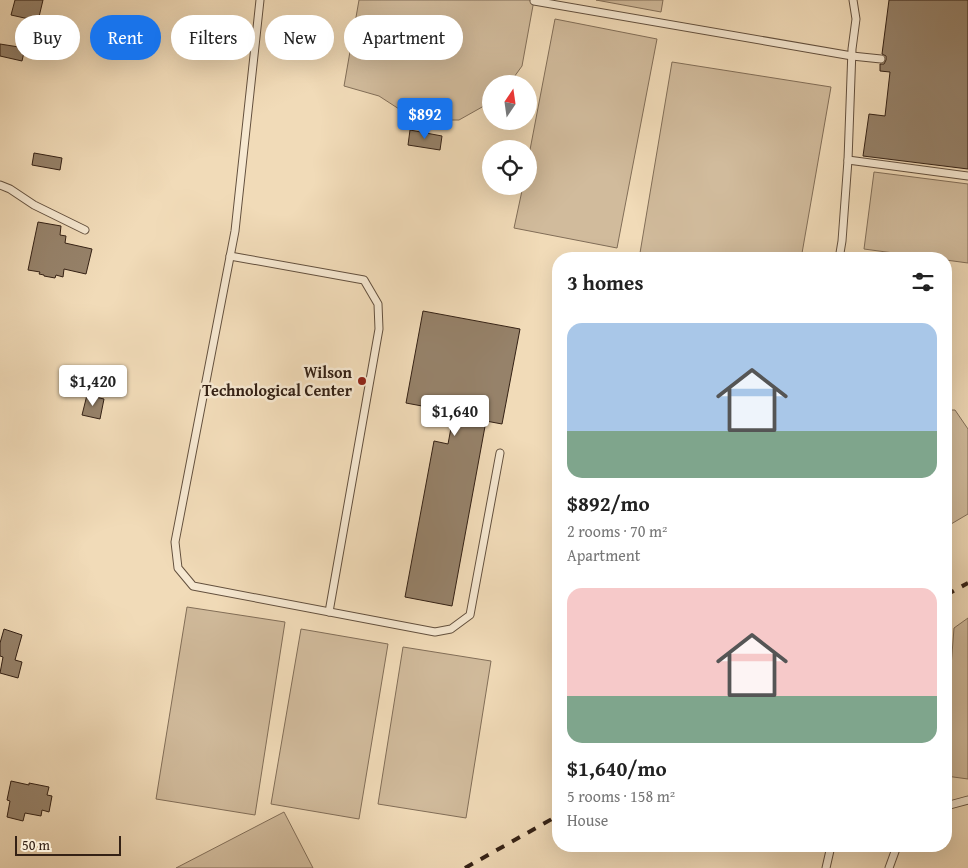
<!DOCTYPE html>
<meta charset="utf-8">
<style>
:root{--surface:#fff;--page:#f2f2f2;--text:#222;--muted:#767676;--accent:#1a73e8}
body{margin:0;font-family:"Gentium Book Plus",serif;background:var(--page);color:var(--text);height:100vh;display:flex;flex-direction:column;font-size:19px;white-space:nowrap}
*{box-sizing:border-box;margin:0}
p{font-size:16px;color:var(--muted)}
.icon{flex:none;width:28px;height:28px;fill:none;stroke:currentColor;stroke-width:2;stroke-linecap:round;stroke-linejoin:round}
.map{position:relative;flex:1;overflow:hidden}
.drawer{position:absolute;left:552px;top:252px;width:400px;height:600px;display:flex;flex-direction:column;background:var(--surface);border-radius:20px;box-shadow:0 5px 20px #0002}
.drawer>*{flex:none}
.top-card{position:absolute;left:15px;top:15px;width:462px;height:45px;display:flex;gap:10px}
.needle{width:32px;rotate:13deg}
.tools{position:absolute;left:482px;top:75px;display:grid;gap:10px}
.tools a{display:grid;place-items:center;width:55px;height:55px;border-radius:50%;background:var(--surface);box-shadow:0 5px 20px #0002;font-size:25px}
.scale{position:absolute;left:15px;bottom:12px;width:106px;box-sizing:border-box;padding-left:5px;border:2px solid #342115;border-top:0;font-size:14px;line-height:18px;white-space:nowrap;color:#342115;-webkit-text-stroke:4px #f6e8d1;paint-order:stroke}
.price{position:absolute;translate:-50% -42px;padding:0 11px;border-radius:5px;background:#fff;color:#222;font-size:16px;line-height:32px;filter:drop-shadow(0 1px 2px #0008)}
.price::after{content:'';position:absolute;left:50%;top:30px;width:15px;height:11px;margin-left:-8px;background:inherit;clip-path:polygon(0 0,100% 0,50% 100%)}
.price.selected{background:var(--accent);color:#fff}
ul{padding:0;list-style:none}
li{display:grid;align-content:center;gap:10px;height:265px;padding:0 15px}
li span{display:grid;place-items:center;height:155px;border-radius:15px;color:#555}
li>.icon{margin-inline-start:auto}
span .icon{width:90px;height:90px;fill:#fffc;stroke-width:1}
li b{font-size:21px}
h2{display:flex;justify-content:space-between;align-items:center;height:60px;padding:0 15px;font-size:21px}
.pill{padding:0 18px;border-radius:22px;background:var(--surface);box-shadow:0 5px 20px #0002;font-size:18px;line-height:45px}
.pill.selected{background:var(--accent);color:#fff}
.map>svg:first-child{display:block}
.green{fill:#d1bb9c;stroke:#826e58}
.building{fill:#96826a;stroke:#342115}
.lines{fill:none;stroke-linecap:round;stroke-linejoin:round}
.lane-casing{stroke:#63503e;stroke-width:9}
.lane{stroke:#f6e8d1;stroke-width:7}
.rail{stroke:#342115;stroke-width:4;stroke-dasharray:9 9;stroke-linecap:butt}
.poi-dot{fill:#8f2418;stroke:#f6e8d1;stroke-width:2}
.labels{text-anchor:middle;stroke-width:5;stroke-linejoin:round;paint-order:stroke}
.poi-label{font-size:16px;font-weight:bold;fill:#342115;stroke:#f6e8d1;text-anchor:end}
</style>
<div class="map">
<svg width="968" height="868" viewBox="0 0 968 868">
<rect width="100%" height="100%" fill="#f1dbb8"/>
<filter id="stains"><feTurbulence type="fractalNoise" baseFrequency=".004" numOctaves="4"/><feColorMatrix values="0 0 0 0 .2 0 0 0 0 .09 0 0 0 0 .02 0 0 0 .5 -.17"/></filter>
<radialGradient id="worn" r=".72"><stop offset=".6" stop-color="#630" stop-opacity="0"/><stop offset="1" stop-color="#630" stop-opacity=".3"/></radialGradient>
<g class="green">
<path d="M 359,0 L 534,0 L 522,66 L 509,84 L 491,84 L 491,102 L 459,120 L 416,120 L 379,96 L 344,86 Z"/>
<path d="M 596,0 L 663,0 L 661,12 Z"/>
<path d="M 555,19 L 657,39 L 617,248 L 514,228 L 523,186 L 529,186 L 529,155 Z"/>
<path d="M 672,62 L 831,87 L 801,259 L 639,259 Z"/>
<path d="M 874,172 L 968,184 L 968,263 L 864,249 Z"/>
<path d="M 946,410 L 955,410 L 968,429 L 968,514 L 946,527 Z"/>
<path d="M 187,607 L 285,622 L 255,815 L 156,799 Z"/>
<path d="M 968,618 L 968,779 L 946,776 L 946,732 L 954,628 Z"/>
<path d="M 301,629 L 388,644 L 359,819 L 271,804 Z"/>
<path d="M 403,647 L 491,661 L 466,818 L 378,804 Z"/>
<path d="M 284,812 L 313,868 L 176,868 Z"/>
</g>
<g class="building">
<path d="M 15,0 L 43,0 L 38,21 L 11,15 Z"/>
<path d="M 889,0 L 968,0 L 968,169 L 863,156 L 869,114 L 885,116 L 890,72 L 880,71 L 880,64 L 884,64 L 886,60 L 886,56 L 882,54 Z"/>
<path d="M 0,44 L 25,48 L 22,61 L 0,56 Z"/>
<path d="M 410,130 L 442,136 L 440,150 L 408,145 Z"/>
<path d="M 34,153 L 62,158 L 60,170 L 32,165 Z"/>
<path d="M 38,222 L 61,226 L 60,235 L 66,236 L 65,243 L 92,249 L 86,274 L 64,269 L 63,277 L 56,275 L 55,278 L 44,276 L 44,275 L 39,274 L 40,272 L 28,270 Z"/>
<path d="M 423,311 L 520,329 L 502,424 L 486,421 L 452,606 L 405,597 L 434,441 L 448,444 L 454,412 L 406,403 Z"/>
<path d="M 87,395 L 104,399 L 100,419 L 82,415 Z"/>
<path d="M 4,629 L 22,635 L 15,660 L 22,662 L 18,678 L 0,673 L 3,657 L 0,656 L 0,643 Z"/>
<path d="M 11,781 L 29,785 L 29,783 L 49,787 L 47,795 L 52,796 L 49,812 L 42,810 L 41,816 L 25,813 L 23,821 L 7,817 L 10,801 L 7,800 Z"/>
</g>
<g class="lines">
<g class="lane-casing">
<g id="lane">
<path d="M 260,0 L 235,231 L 175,542 L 178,568 L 193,586 L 435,632 L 451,629 L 470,615 L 500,453"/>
<path d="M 534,1 L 852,56 L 881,59"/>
<path d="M 848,160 L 968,176"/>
<path d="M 0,185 L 10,189 L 34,205 L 85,230"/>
<path d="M 230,256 L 364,280 L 378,304 L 379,329 L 329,612"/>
<path d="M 839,259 L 842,241 L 848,160 L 852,49 L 856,19 L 853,0"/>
<path d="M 946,806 L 968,800"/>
<path d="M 826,868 L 831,846"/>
<path d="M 889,868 L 897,846"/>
</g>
</g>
<use href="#lane" class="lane"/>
<g class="rail">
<path d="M 946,595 L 968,583"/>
<path d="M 465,868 L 559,815"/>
</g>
</g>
<circle class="poi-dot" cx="362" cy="381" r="5"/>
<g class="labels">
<g class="poi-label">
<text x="352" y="378">Wilson<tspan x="352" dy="18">Technological Center</tspan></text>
</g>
</g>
<rect width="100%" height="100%" filter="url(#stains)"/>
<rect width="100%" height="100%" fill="url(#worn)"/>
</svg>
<div class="tools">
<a><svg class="needle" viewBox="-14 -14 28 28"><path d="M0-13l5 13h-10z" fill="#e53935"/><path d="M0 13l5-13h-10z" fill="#767676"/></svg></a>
<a><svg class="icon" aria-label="locate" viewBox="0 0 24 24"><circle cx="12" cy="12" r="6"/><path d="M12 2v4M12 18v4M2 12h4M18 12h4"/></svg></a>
</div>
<div class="scale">50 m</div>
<b class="price selected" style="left:425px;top:140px">$892</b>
<b class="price" style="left:93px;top:407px">$1,420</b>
<b class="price" style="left:455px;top:437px">$1,640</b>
<div class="top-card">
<a class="pill">Buy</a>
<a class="pill selected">Rent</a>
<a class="pill">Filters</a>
<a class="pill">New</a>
<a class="pill">Apartment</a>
</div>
<section class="drawer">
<h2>3 homes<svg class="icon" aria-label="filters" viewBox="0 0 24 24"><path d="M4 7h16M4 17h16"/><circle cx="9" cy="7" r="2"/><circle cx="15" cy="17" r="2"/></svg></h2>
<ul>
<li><span style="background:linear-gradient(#a9c7e8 70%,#7fa58c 0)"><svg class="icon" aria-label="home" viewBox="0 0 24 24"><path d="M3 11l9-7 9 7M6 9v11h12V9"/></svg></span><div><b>$892/mo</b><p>2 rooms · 70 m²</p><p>Apartment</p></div></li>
<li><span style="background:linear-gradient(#f6c9c9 70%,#7fa58c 0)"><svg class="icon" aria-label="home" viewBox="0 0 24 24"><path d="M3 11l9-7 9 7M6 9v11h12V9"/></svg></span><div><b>$1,640/mo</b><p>5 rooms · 158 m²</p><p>House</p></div></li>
</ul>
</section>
</div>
